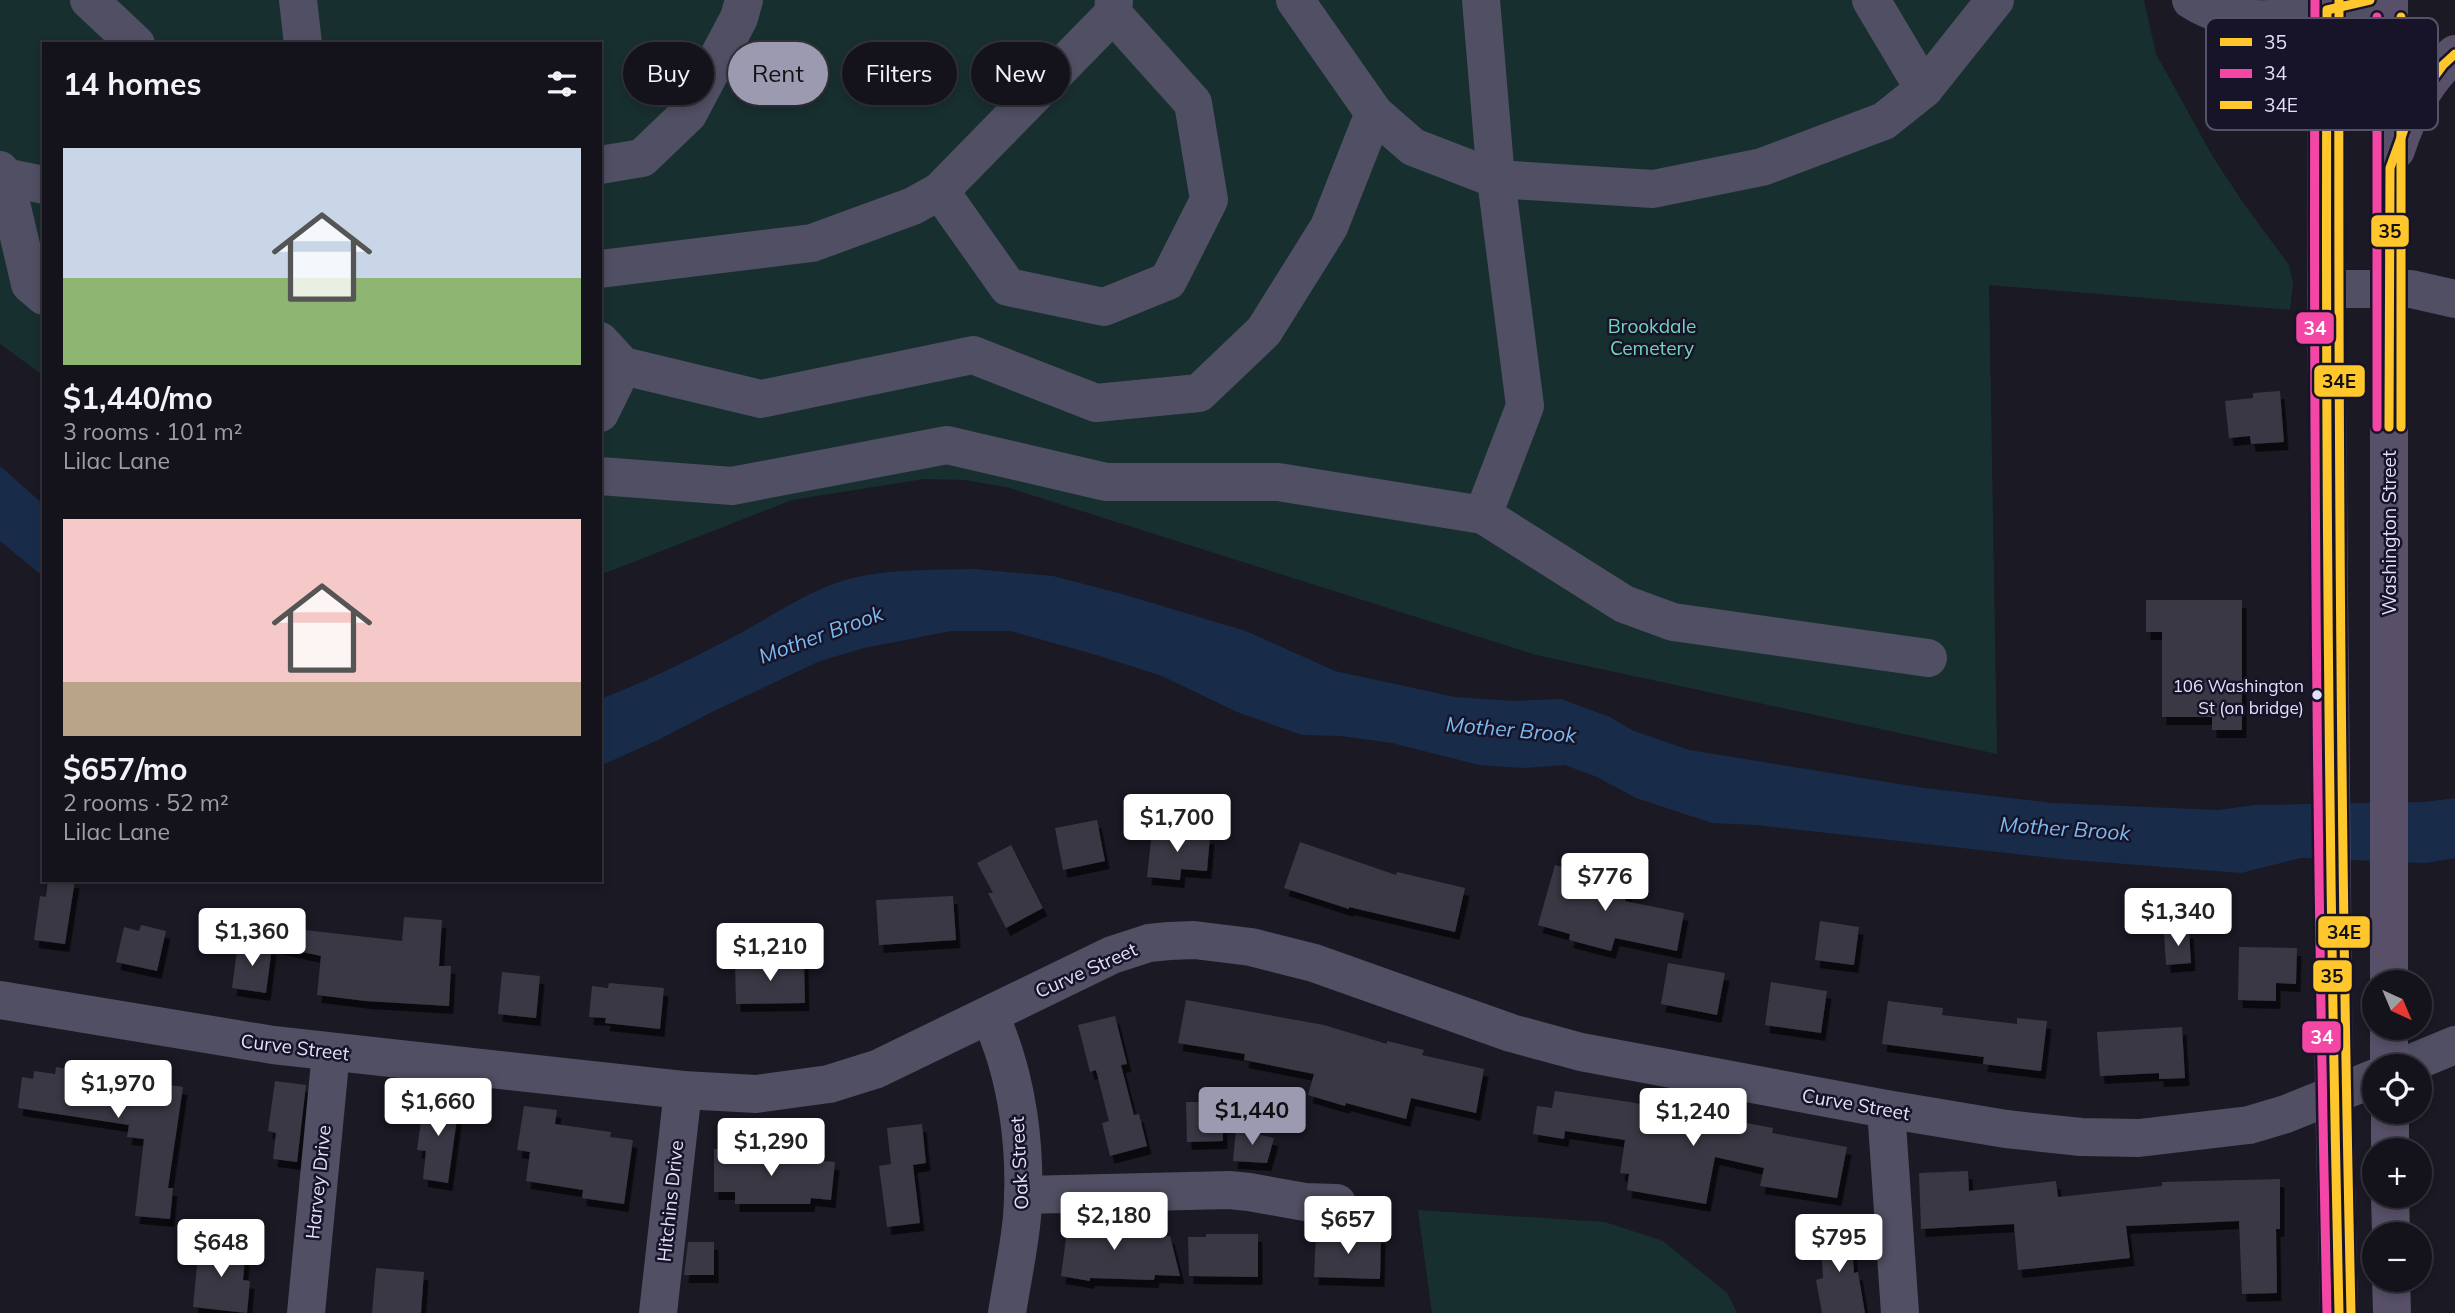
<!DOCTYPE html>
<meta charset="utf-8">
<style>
:root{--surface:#14131b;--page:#1d1c24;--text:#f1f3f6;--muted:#9d9ea3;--line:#33323a;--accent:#9c9ab0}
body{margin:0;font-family:Mulish,sans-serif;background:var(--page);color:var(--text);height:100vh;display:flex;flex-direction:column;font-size:26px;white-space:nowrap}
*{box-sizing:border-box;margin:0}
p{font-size:23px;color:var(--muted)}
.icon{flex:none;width:38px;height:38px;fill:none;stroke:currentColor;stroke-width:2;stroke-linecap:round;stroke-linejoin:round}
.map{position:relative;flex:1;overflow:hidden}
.sheet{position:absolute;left:42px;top:42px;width:560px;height:840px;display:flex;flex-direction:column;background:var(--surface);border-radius:0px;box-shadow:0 4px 10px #0003,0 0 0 2px var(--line)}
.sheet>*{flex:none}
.top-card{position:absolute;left:623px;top:42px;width:665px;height:63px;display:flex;gap:14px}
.needle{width:46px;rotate:136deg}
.tools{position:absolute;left:2362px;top:970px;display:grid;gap:14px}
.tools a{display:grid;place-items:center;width:70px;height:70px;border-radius:50%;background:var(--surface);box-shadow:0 4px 10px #0003,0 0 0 2px var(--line);font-size:35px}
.price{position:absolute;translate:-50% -60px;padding:0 16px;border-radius:7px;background:#fff;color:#222;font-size:23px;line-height:46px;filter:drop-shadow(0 2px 4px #0008)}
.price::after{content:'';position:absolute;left:50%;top:42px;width:21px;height:16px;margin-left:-10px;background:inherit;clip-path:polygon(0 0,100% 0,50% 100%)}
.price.selected{background:var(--accent);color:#111}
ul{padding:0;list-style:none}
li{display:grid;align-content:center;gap:14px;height:371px;padding:0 21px}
li span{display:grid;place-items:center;height:217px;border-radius:0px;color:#555}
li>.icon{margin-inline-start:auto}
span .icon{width:126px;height:126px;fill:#fffc;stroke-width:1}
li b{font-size:30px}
h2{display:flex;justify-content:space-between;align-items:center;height:84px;padding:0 21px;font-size:30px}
.chip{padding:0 24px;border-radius:32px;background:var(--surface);box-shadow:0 4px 10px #0003,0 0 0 2px var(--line);font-size:24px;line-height:63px}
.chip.selected{background:var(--accent);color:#111}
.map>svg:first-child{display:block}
.green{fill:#182f2f}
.water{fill:#182c4a}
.building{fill:#3a3845;filter:url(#shadow)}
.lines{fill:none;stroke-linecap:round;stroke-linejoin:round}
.minor{stroke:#504f63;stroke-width:38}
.major{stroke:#575068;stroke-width:38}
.bus-1-casing{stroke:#171429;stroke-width:14}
.bus-2-casing{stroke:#171429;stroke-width:14}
.bus-3-casing{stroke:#171429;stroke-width:14}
.bus-1{stroke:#ffc72c;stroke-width:9}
.bus-2{stroke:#f346a5;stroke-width:9}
.bus-3{stroke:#ffc72c;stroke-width:9}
.bus-dot{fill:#e2e0fb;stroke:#171429;stroke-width:2.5}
.labels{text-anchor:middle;stroke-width:5;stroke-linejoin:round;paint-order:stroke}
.bus-label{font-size:17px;fill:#e2e0fb;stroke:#171429;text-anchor:end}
.park-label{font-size:19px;fill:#72d5bb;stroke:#171429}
.street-label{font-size:19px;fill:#e2e0fb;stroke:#171429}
.water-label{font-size:21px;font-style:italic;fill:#79baf0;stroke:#171429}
.key{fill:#171429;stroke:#545168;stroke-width:2}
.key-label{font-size:19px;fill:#e2e0fb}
.line-badge{stroke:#171429;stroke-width:2.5}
.badge-label{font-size:19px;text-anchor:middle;font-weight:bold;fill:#fff}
.pale-badge-label{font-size:19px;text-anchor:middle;font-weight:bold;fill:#111}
</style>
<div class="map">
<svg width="2455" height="1313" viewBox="0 0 2455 1313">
<defs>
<filter id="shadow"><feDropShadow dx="4.5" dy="8" stdDeviation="0" flood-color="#0009"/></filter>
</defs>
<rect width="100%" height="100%" fill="#1a1924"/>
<g class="green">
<path d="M 0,0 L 2144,0 L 2156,54 L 2213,157 L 2242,201 L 2289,265 L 2293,283 L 2290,310 L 1989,285 L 1997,754 L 1536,655 L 1006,487 L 965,480 L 924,479 L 792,500 L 600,575 L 600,44 L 44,44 L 44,376 L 0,344 Z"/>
<path d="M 1418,1210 L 1605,1222 L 1663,1241 L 1727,1293 L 1737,1313 L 1432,1313 Z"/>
</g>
<g class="water">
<path d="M 0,466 L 44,505 L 44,577 L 0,541 Z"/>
<path d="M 974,569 L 1053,576 L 1122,594 L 1246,631 L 1335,671 L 1455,697 L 1515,701 L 1561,699 L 1610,717 L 1634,731 L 1689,750 L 1924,788 L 2053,803 L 2218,810 L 2255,805 L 2425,802 L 2455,798 L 2455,858 L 2426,863 L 2301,858 L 2241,873 L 2061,859 L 1756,825 L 1712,823 L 1636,798 L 1597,777 L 1565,765 L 1524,768 L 1479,765 L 1392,743 L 1341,736 L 1302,735 L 1237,712 L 1162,676 L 1100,656 L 1011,631 L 951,631 L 864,648 L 820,661 L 714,711 L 658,740 L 600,766 L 600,699 C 645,682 689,660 731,638 C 774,616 814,585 862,576 C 898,569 937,570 974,569 Z"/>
</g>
<g class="building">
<path d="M 2280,391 L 2284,442 L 2251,444 L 2250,436 L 2229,438 L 2225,401 L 2253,398 L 2253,393 Z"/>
<path d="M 2146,600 L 2242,600 L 2242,730 L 2212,730 L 2212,717 L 2162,717 L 2162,632 L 2146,632 Z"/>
<path d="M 1097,820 L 1105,861 L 1063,870 L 1055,828 Z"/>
<path d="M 1152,831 L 1210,836 L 1207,871 L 1181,869 L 1180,880 L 1147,877 Z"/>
<path d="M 1300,842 L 1396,875 L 1397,872 L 1465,888 L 1455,932 L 1349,907 L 1349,909 L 1284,888 Z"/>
<path d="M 1011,845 L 1043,908 L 1006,928 L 988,893 L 993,893 L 977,863 Z"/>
<path d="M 1555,865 L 1629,885 L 1625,901 L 1684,913 L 1677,951 L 1615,938 L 1611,951 L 1569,940 L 1570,934 L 1538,925 Z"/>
<path d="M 48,880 L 75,880 L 65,944 L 34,940 L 40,896 L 46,897 Z"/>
<path d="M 953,896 L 956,940 L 879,945 L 876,900 Z"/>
<path d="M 404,917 L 442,920 L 439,966 L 451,966 L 449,1006 L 366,1001 L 317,995 L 321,956 L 266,944 L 269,926 L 402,941 Z"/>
<path d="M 1820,921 L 1859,927 L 1854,965 L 1815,960 Z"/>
<path d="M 141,925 L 166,931 L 157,971 L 116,962 L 124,927 L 139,931 Z"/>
<path d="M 2189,930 L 2191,963 L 2166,965 L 2164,932 Z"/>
<path d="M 238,943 L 272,947 L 266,993 L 232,988 Z"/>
<path d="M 2239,947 L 2297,948 L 2296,984 L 2276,983 L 2276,1001 L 2238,1000 Z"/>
<path d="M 804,961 L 805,1003 L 736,1004 L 735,963 Z"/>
<path d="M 1668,963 L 1725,973 L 1717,1015 L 1661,1004 Z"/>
<path d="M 502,972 L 540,976 L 536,1018 L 498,1014 Z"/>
<path d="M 1771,982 L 1827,991 L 1821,1033 L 1765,1025 Z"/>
<path d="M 609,983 L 664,988 L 660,1029 L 605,1023 L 606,1018 L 589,1017 L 592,986 L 608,988 Z"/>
<path d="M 1186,1000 L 1324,1025 L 1387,1044 L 1387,1041 L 1424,1050 L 1422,1055 L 1484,1069 L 1476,1113 L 1411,1098 L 1406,1119 L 1346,1103 L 1345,1106 L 1308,1095 L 1314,1074 L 1244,1060 L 1245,1054 L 1178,1043 Z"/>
<path d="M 1888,1001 L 1943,1008 L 1942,1015 L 2017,1024 L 2017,1018 L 2047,1021 L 2041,1071 L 1983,1064 L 1984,1057 L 1882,1044 Z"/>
<path d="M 1115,1016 L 1127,1064 L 1121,1065 L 1134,1115 L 1139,1114 L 1147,1146 L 1110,1156 L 1102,1123 L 1109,1121 L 1096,1070 L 1090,1072 L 1078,1025 Z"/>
<path d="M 2182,1027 L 2185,1078 L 2159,1079 L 2159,1073 L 2100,1076 L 2097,1032 Z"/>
<path d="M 56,1067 L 183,1087 L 168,1188 L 173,1188 L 170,1219 L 135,1216 L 144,1139 L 127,1137 L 129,1125 L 18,1108 L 22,1077 L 33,1079 L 34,1071 L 55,1074 Z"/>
<path d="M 275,1081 L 306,1085 L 297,1162 L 273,1159 L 276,1133 L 268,1131 Z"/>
<path d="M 1555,1091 L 1630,1102 L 1735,1123 L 1736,1121 L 1773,1128 L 1772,1133 L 1847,1147 L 1837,1198 L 1760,1186 L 1764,1168 L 1715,1157 L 1706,1204 L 1627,1190 L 1629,1174 L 1620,1173 L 1625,1140 L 1565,1131 L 1564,1139 L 1533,1134 L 1537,1106 L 1552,1108 Z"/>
<path d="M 424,1099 L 459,1104 L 448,1183 L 423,1179 L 426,1151 L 417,1150 Z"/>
<path d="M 1186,1102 L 1223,1102 L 1223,1141 L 1187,1142 Z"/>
<path d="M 524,1106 L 557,1110 L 555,1124 L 611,1132 L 610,1137 L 633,1140 L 624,1204 L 582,1198 L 583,1190 L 526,1181 L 530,1152 L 517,1150 Z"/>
<path d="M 922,1124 L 926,1163 L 913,1165 L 920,1223 L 887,1227 L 879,1166 L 891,1164 L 887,1128 Z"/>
<path d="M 1236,1129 L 1274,1138 L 1267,1163 L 1233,1161 Z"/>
<path d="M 757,1148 L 757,1155 L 835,1162 L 831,1200 L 811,1198 L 810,1204 L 735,1204 L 735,1192 L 714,1192 L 714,1149 Z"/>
<path d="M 1968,1171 L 1969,1191 L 2056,1181 L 2058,1197 L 2162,1186 L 2162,1182 L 2280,1179 L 2280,1229 L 2276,1229 L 2277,1293 L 2242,1294 L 2239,1221 L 2126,1226 L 2130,1258 L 2018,1270 L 2014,1224 L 1921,1229 L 1919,1173 Z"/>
<path d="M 1105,1215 L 1112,1216 L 1111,1225 L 1119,1226 L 1118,1234 L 1170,1236 L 1180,1276 L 1155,1275 L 1154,1280 L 1090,1278 L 1090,1281 L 1061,1276 L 1069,1216 Z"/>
<path d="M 1851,1228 L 1854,1273 L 1858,1272 L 1865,1313 L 1822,1313 L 1816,1280 L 1823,1278 L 1820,1230 Z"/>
<path d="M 1316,1233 L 1381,1236 L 1380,1279 L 1314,1277 Z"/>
<path d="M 1206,1234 L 1258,1234 L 1258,1277 L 1189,1276 L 1188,1237 L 1206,1237 Z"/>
<path d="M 688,1242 L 714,1242 L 714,1275 L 684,1275 Z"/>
<path d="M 199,1244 L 246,1249 L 243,1280 L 250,1281 L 247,1313 L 193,1307 Z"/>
<path d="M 376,1268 L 424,1272 L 421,1313 L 372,1313 Z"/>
</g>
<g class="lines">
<g class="minor">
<path d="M 89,0 L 136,44"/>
<path d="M 298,0 L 303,44"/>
<path d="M 1481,0 L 1496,179 L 1525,406 L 1483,515 L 1624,604 L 1673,622 L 1928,658"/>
<path d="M 1871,0 L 1924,89"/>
<path d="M 2191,0 C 2244,35 2314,14 2370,0"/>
<path d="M 1374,113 L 1413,147 L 1496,179 L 1653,189 L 1762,167 L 1884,121 L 1924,89 L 1995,0"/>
<path d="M 600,165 L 642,158 L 688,114 L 739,18 L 744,0"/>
<path d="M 0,170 L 5,177 L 30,284 L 44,296"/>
<path d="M 5,177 L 44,185"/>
<path d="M 940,191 L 1008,287 L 1104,307 L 1168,281 L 1209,200 L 1193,103 L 1113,14"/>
<path d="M 600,269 L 812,243 L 913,206 L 940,191 L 1113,14 L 1114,0"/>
<path d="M 2326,289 L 2411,289 L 2455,299"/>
<path d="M 600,341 L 623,366 L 761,399 L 973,355 L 1096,403 L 1199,393 L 1264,331 L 1329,227 L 1374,113 L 1295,0"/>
<path d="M 600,365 L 623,366 L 600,413"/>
<path d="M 600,476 L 732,486 L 947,445 L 1106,482 L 1278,482 L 1483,515"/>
<path d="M 0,1000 L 273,1045 L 683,1090 L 756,1094 L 829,1084 L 877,1069 L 1112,955 L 1149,943 L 1169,941 L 1194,940 L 1251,947 L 1314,963 L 1511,1033 L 1581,1052 L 1886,1109 L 2006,1129 L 2081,1137 L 2139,1138 L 2249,1125 L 2286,1114 L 2375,1078"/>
<path d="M 990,1016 C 1018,1077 1027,1150 1022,1217 C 1019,1249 1012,1281 1007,1313"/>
<path d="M 2404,1066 L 2455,1045"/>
<path d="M 1886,1109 L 1900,1313"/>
<path d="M 1023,1195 L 1229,1190 L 1249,1192 L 1305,1202 L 1337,1203"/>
<path d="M 306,1313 L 331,1052"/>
<path d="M 658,1313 L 683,1090"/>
</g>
<g class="major">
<path d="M 2327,0 L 2326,289 L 2334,1095 L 2339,1313"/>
<path d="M 2389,0 L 2389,982"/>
<path d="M 2396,150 C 2407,115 2427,77 2455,54"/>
<path d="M 2389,1066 L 2389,1027"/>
<path d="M 2390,1111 L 2390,1150"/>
<path d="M 2390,1195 L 2391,1234"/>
<path d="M 2391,1279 L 2392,1313"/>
</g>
<g class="bus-1-casing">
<g id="bus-1">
<path d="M 2389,427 L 2390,168 L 2407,121 L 2423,92 L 2443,65 L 2455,54"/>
<path d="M 2339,1313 C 2329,879 2325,444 2327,10 L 2370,0"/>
</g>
</g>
<g class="bus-2-casing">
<g id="bus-2">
<path d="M 2315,0 C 2313,438 2317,875 2327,1313"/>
<path d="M 2377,17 L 2377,427"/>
</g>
</g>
<g class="bus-3-casing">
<g id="bus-3">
<path d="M 2339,0 C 2338,438 2341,875 2351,1313"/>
<path d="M 2401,17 L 2401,427"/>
</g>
</g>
<use href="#bus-1" class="bus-1"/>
<use href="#bus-2" class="bus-2"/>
<use href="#bus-3" class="bus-3"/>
</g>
<circle class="bus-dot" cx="2317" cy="695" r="6"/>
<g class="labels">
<g class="bus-label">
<text x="2304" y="692">106 Washington<tspan x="2304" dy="22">St (on bridge)</tspan></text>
</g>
<g class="park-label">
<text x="1652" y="333">Brookdale<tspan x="1652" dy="22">Cemetery</tspan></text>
</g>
<g class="street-label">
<text transform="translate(2389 533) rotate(-90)" y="7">Washington Street</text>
<text transform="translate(1086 970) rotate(-24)" y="7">Curve Street</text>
<text transform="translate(295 1047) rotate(7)" y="7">Curve Street</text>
<text transform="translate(1856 1104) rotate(10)" y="7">Curve Street</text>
<text transform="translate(1019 1163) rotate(-93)" y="7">Oak Street</text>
<text transform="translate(318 1182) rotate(-84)" y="7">Harvey Drive</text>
<text transform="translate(670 1201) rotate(-84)" y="7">Hitchins Drive</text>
</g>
<g class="water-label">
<text transform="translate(821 635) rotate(-20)" y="7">Mother Brook</text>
<text transform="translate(1511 730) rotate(5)" y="7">Mother Brook</text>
<text transform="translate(2065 829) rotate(4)" y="7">Mother Brook</text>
</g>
</g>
<rect x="2206" y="18" width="232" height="112" rx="10" class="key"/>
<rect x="2220" y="38" width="32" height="8" fill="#ffc72c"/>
<rect x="2220" y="69" width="32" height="9" fill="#f346a5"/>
<rect x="2220" y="101" width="32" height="8" fill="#ffc72c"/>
<g class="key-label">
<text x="2264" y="49">35</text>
<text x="2264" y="80">34</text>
<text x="2264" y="112">34E</text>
</g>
<g class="line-badge">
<rect x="2370" y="214" width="40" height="34" rx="7" fill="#ffc72c"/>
<rect x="2295" y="311" width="40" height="34" rx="7" fill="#f346a5"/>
<rect x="2313" y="364" width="53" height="34" rx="7" fill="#ffc72c"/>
<rect x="2317" y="915" width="54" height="34" rx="7" fill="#ffc72c"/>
<rect x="2312" y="959" width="41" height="34" rx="7" fill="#ffc72c"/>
<rect x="2301" y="1020" width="41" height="34" rx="7" fill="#f346a5"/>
</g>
<g class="badge-label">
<text x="2315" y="335">34</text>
<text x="2322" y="1044">34</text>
</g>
<g class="pale-badge-label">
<text x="2390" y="238">35</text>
<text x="2339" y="388">34E</text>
<text x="2344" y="939">34E</text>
<text x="2332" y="983">35</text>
</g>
</svg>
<div class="tools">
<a><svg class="needle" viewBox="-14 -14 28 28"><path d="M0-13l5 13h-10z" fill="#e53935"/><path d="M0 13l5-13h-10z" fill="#9d9ea3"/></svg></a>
<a><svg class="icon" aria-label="locate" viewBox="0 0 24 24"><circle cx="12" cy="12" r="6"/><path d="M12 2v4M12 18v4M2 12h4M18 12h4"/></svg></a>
<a>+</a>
<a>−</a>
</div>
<b class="price" style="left:1177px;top:854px">$1,700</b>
<b class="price" style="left:1605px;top:913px">$776</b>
<b class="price" style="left:2178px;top:948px">$1,340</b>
<b class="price" style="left:252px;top:968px">$1,360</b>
<b class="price" style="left:770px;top:983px">$1,210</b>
<b class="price" style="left:118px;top:1120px">$1,970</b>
<b class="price" style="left:438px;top:1138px">$1,660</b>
<b class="price selected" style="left:1252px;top:1147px">$1,440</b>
<b class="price" style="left:1693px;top:1148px">$1,240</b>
<b class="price" style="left:771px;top:1178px">$1,290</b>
<b class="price" style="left:1114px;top:1252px">$2,180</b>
<b class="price" style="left:1348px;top:1256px">$657</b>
<b class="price" style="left:1839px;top:1274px">$795</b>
<b class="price" style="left:221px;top:1279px">$648</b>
<div class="top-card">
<a class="chip">Buy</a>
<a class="chip selected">Rent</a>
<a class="chip">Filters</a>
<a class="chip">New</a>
</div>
<section class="sheet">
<h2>14 homes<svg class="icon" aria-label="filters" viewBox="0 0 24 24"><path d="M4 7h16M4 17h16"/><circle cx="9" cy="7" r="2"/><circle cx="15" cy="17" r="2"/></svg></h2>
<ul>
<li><span style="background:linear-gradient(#c9d6e8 60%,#8fb573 0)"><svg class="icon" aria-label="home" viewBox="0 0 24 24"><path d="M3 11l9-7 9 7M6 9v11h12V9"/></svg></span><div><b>$1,440/mo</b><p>3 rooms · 101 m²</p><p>Lilac Lane</p></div></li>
<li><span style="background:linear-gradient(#f6c9c9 75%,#b9a48a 0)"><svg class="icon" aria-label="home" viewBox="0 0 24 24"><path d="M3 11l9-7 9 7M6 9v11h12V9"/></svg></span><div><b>$657/mo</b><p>2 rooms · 52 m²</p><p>Lilac Lane</p></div></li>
</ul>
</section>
</div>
